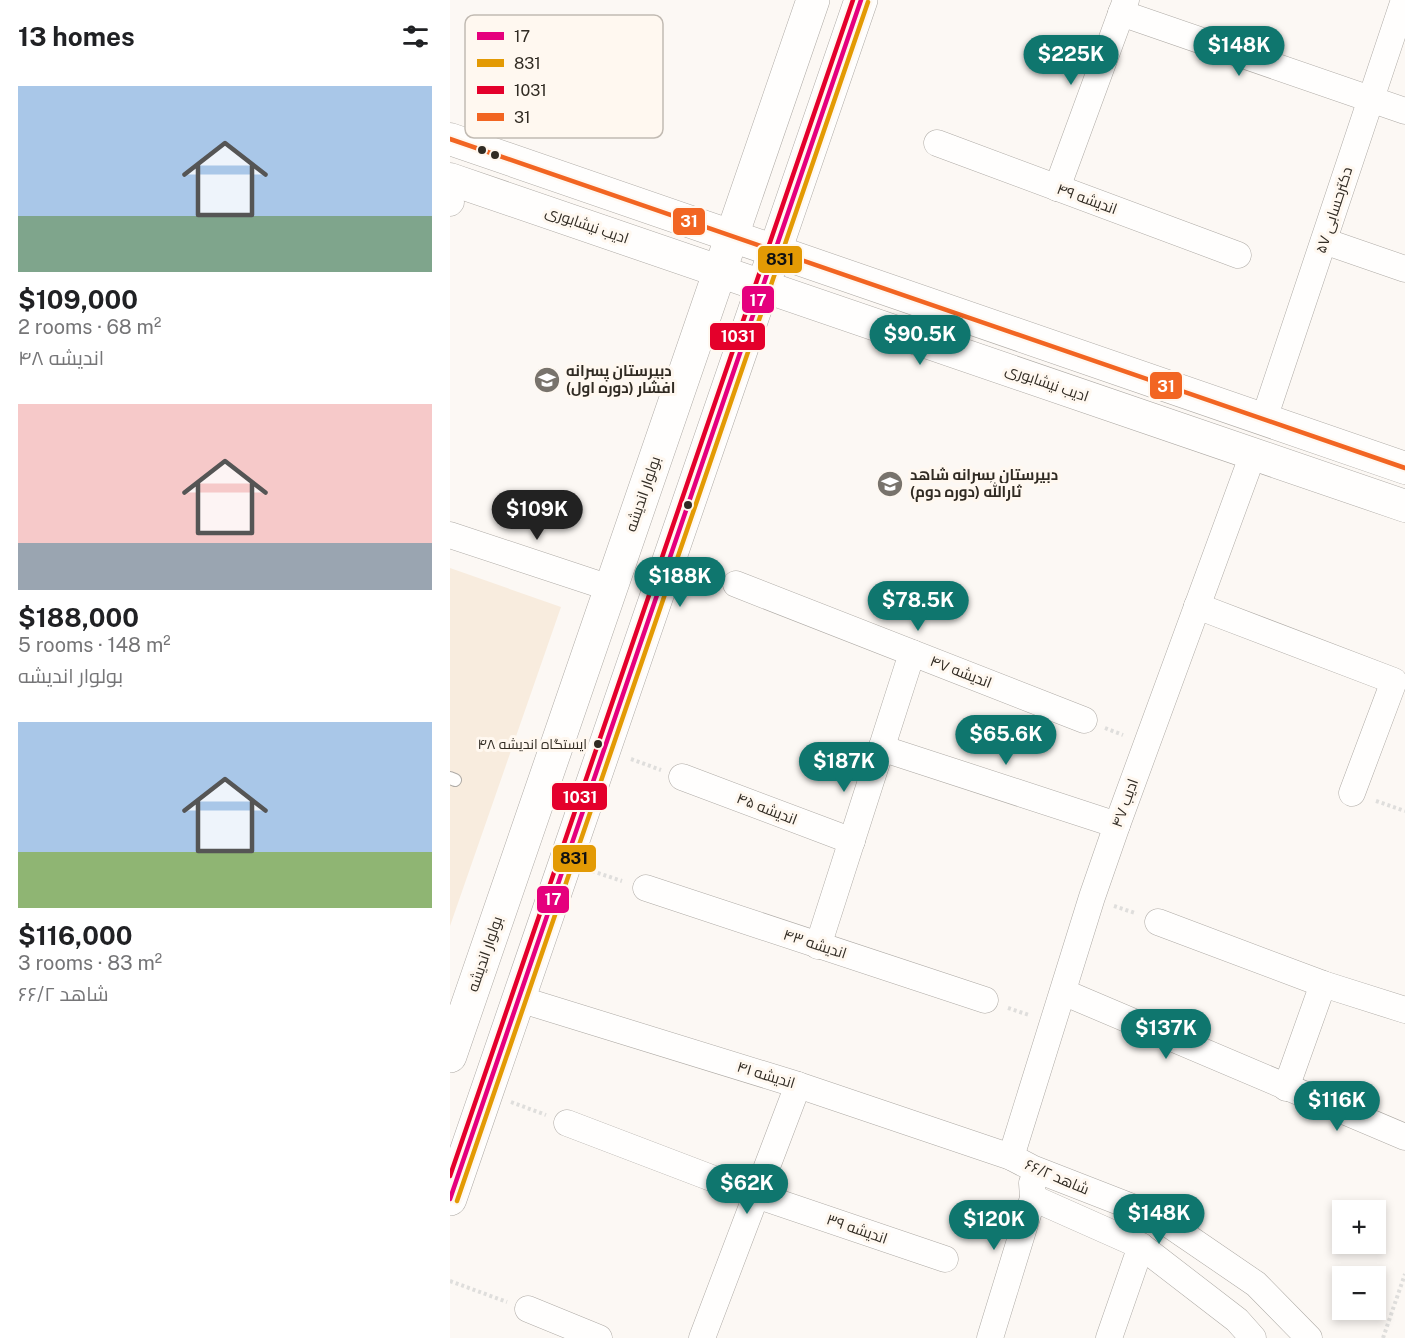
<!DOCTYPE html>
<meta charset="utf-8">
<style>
:root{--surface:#fff;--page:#f2f2f2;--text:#202124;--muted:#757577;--accent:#0f766e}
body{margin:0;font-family:"Public Sans",Cairo,sans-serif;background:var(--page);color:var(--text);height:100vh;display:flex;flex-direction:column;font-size:22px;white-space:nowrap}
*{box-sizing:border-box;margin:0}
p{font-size:20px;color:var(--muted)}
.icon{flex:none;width:33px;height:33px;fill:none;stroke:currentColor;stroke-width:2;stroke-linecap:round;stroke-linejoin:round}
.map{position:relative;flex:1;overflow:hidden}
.sheet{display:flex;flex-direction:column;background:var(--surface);width:450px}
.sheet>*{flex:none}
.buttons{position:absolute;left:882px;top:1200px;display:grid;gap:12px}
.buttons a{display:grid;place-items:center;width:54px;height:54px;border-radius:0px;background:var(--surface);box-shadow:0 3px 9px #0003;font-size:30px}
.price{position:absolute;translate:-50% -51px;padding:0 14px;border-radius:21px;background:var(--accent);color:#fff;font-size:20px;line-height:39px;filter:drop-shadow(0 2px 3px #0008)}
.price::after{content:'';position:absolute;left:50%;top:36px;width:18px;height:14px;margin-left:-9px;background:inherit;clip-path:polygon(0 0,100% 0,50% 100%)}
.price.selected{background:#222;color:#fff}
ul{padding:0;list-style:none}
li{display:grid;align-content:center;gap:12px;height:318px;padding:0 18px}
li span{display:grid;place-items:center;height:186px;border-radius:0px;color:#555}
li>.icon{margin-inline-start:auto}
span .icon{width:108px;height:108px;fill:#fffc;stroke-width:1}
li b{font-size:26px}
h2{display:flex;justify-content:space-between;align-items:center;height:72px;padding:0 18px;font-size:26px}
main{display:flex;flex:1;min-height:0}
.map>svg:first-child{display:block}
.green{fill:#f8ecde}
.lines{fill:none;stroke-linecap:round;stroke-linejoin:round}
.service-casing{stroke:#aeaaa5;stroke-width:14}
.minor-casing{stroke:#aeaaa5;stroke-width:27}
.tertiary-casing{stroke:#aeaaa5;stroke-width:33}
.secondary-casing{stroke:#aeaaa5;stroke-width:34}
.path{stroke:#dfdedc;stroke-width:4;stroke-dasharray:3 3;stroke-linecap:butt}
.service{stroke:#fffefd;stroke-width:12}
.minor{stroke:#fffefd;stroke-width:26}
.tertiary{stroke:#fffefd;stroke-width:32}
.secondary{stroke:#fffefd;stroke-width:33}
.bus-1-casing{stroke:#fff8f0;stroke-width:9}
.bus-2-casing{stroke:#fff8f0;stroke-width:9}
.bus-3-casing{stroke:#fff8f0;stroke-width:9}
.bus-4-casing{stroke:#fff8f0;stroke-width:9}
.bus-1{stroke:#e5007d;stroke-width:4.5}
.bus-2{stroke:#e39a04;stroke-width:4.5}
.bus-3{stroke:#e4002b;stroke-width:4.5}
.bus-4{stroke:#f26522;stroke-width:4.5}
.bus-dot{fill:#312b23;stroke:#fff8f0;stroke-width:2}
.labels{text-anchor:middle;stroke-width:6;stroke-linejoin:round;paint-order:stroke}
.bus-label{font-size:14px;fill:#312b23;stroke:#fff8f0;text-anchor:end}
.street-label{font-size:15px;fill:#312b23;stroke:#fff8f0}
.poi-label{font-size:15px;font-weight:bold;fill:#312b23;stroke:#fff8f0;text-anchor:start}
.key{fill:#fff8f0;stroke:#c1bab2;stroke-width:1.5}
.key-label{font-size:16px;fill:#312b23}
.line-badge{stroke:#fff8f0;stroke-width:2}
.badge-label{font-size:16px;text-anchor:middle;font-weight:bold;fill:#fff}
.pale-badge-label{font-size:16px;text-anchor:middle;font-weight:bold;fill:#111}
</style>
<main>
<section class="sheet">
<h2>13 homes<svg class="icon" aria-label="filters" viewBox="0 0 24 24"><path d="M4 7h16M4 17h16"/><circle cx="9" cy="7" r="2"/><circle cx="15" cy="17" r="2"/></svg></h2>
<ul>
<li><span style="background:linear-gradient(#a9c7e8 70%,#7fa58c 0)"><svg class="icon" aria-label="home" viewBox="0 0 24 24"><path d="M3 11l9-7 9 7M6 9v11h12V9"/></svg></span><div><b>$109,000</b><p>2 rooms · 68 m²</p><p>اندیشه ۴۸</p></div></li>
<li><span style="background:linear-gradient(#f6c9c9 75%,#9aa5b1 0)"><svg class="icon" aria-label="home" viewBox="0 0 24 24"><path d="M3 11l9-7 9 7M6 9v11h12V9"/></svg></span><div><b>$188,000</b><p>5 rooms · 148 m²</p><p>بولوار اندیشه</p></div></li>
<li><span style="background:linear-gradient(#a9c7e8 70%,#8fb573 0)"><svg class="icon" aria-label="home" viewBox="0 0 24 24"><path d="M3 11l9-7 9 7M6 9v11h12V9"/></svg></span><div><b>$116,000</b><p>3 rooms · 83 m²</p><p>شاهد ۶۶/۲</p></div></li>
</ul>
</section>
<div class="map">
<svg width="955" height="1338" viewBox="0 0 955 1338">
<rect width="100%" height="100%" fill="#fcf8f4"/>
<path class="green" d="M 0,568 L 111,607 L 0,926 Z"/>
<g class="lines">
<g class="service-casing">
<path id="service" d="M 0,778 L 5,780"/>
</g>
<g class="minor-casing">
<g id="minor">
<path d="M 671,13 L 955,111"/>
<path d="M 487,143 L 788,255"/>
<path d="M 607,188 L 676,0"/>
<path d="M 0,203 L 1,202"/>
<path d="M 874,241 L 955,269"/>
<path d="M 814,419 L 954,0"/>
<path d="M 0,535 L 160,588"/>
<path d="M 286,584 L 634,720"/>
<path d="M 747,606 L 944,681 L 902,793"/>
<path d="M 431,748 L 667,825"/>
<path d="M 232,777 L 402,841"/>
<path d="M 196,888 L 535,1000"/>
<path d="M 708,922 L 873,984 L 955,1010"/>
<path d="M 368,946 L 462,653"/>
<path d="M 613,992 L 955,1137"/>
<path d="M 69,999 L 348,1085 L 561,1157 L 582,1168 L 708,1217 L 806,1284 L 859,1338"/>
<path d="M 836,1088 L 873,984"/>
<path d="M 117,1123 L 306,1195 L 495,1259"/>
<path d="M 561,1157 L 642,897 L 667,825 L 803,454"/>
<path d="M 583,1198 L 691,1246 L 787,1320 L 803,1338"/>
<path d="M 78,1309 L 149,1338"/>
<path d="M 252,1338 L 348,1085"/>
<path d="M 540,1338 L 583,1198 L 582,1183"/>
<path d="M 659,1338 L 691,1246"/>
</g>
</g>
<g class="tertiary-casing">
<g id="tertiary">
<path d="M 0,139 L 955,468"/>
<path d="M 0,179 L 955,506"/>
</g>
</g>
<g class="secondary-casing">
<g id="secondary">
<path d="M 0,1056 L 363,0"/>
<path d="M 0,1199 L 411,0"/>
</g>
</g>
<g class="path">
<path d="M 244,569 L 263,576"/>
<path d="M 655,728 L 673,735"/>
<path d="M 181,759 L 211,770"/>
<path d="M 926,801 L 955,811"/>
<path d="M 142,871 L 172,881"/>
<path d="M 664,906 L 685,913"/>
<path d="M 558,1008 L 579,1015"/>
<path d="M 61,1102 L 96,1115"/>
<path d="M 0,1281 L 57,1302"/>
<path d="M 933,1338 L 955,1274"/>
</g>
<use href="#service" class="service"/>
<use href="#minor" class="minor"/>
<use href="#tertiary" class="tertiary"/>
<use href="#secondary" class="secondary"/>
<g class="bus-1-casing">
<path id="bus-1" d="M 0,1199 L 411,0"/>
</g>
<g class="bus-2-casing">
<path id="bus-2" d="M 7,1201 L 418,2"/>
</g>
<g class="bus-3-casing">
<path id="bus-3" d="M 0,1176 L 403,0"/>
</g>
<g class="bus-4-casing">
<path id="bus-4" d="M 0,139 L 955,468"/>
</g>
<use href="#bus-1" class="bus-1"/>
<use href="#bus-2" class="bus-2"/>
<use href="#bus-3" class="bus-3"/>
<use href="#bus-4" class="bus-4"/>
</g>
<defs>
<g id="school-disc" transform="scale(1.35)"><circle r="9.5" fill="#78736c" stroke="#fff8f0"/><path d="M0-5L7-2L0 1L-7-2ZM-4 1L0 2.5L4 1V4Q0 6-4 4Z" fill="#fff"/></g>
</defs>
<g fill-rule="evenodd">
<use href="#school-disc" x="97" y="380"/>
<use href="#school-disc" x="440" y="484"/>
</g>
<g class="bus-dot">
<circle cx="32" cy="150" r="5"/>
<circle cx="45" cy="155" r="5"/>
<circle cx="238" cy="505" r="5"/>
<circle cx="148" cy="744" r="5"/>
</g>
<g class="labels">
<g class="bus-label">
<text x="137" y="749">ایستگاه اندیشه ۴۸</text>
</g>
<g class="street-label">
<text transform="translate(637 199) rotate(20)" y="5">اندیشه ۴۹</text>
<text transform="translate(884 210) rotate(-72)" y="5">دکترحسابی ۵۷</text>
<text transform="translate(137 225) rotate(19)" y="5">ادیب نیشابوری</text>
<text transform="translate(597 383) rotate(19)" y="5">ادیب نیشابوری</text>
<text transform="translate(193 494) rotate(-71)" y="5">بولوار اندیشه</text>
<text transform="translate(511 672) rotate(21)" y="5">اندیشه ۴۷</text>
<text transform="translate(675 803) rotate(-70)" y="5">ادیب ۴۷</text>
<text transform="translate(317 809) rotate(21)" y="5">اندیشه ۴۵</text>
<text transform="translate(365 944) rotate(18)" y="5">اندیشه ۴۳</text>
<text transform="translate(35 954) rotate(-71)" y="5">بولوار اندیشه</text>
<text transform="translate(316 1075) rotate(17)" y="5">اندیشه ۴۱</text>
<text transform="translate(607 1177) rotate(23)" y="5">شاهد ۶۶/۲</text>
<text transform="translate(407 1229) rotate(19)" y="5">اندیشه ۳۹</text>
</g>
<g class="poi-label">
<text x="116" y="376">دبیرستان پسرانه<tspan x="116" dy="17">افشار (دوره اول)</tspan></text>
<text x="460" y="480">دبیرستان پسرانه شاهد<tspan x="460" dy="17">ثارالله (دوره دوم)</tspan></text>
</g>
</g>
<rect x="15" y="15" width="198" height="123" rx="9" class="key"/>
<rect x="27" y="32" width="27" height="8" fill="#e5007d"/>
<rect x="27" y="59" width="27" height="8" fill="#e39a04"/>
<rect x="27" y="86" width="27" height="8" fill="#e4002b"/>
<rect x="27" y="113" width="27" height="8" fill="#f26522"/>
<g class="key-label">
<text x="64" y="42">17</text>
<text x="64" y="69">831</text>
<text x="64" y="96">1031</text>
<text x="64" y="123">31</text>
</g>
<g class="line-badge">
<rect x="222" y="207" width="34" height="29" rx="6" fill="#f26522"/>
<rect x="307" y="245" width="46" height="29" rx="6" fill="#e39a04"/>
<rect x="291" y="285" width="34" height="29" rx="6" fill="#e5007d"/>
<rect x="259" y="322" width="57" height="29" rx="6" fill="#e4002b"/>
<rect x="699" y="371" width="34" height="29" rx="6" fill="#f26522"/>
<rect x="101" y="782" width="57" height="29" rx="6" fill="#e4002b"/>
<rect x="102" y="844" width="45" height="29" rx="6" fill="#e39a04"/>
<rect x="86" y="885" width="34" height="29" rx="6" fill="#e5007d"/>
</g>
<g class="badge-label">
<text x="239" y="227">31</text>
<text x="308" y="306">17</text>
<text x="288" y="342">1031</text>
<text x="716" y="392">31</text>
<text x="130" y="803">1031</text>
<text x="103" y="905">17</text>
</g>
<g class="pale-badge-label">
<text x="330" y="265">831</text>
<text x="124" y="864">831</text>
</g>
</svg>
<div class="buttons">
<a>+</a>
<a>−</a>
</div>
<b class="price" style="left:789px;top:77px">$148K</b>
<b class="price" style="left:621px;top:86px">$225K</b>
<b class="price" style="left:470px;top:366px">$90.5K</b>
<b class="price selected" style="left:87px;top:541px">$109K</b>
<b class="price" style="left:230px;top:608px">$188K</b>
<b class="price" style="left:468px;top:632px">$78.5K</b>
<b class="price" style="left:556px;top:766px">$65.6K</b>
<b class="price" style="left:394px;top:793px">$187K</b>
<b class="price" style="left:716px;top:1060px">$137K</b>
<b class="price" style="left:887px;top:1132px">$116K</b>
<b class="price" style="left:297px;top:1215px">$62K</b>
<b class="price" style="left:709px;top:1245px">$148K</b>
<b class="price" style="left:544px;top:1251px">$120K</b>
</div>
</main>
